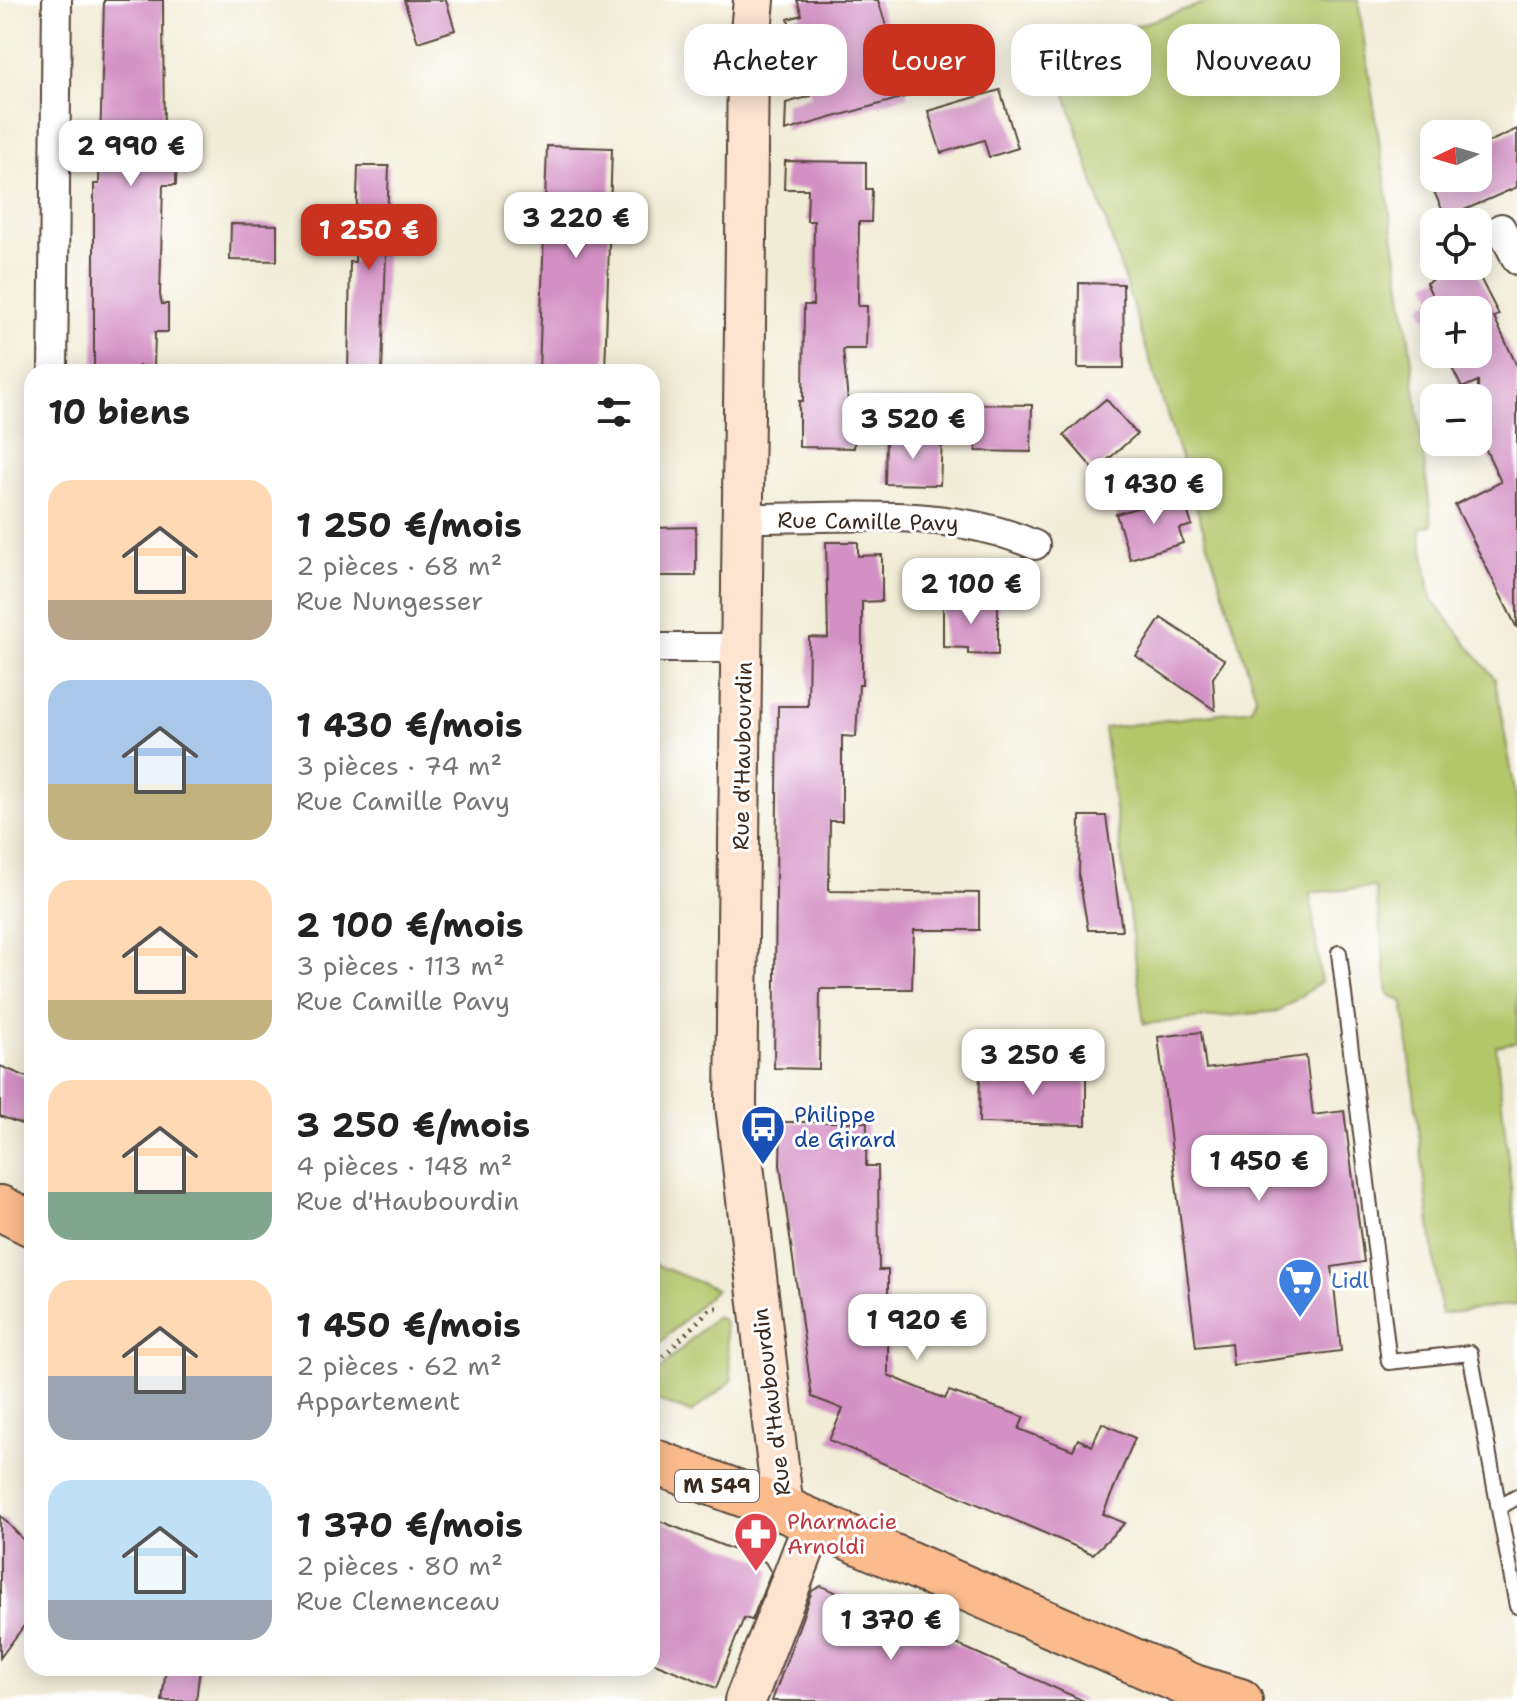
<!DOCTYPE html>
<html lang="fr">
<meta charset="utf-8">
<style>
:root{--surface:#fff;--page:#f6f6f6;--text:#222;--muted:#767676;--accent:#c8321e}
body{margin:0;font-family:"Shantell Sans",sans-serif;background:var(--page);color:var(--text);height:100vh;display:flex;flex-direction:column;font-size:30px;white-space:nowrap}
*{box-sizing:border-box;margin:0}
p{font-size:26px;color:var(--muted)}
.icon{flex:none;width:44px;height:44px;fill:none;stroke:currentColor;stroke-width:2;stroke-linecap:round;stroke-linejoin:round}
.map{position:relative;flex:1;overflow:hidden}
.drawer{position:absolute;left:24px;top:364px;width:636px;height:1312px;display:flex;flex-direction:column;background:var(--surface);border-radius:24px;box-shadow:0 4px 20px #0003}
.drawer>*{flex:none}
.hud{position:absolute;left:684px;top:24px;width:712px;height:72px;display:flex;gap:16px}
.needle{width:52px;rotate:265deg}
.fabs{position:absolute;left:1420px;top:120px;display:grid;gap:16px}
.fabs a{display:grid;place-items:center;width:72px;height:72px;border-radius:16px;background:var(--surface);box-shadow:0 4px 20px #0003;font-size:40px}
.price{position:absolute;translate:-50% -68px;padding:0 18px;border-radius:16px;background:#fff;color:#222;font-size:26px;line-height:52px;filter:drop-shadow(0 2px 4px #0008)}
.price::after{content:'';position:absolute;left:50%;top:48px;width:24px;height:18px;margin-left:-12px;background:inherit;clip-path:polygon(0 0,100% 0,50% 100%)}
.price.active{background:var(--accent);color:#fff}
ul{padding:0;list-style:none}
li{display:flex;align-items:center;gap:24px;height:200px;padding:0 24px}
li span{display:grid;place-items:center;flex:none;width:224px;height:160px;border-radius:24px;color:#555}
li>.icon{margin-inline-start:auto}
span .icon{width:96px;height:96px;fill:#fffc;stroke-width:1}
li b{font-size:34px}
h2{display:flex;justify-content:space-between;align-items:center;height:96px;padding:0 24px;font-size:34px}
.tag{padding:0 28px;border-radius:24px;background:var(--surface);box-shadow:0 4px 20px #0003;font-size:28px;line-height:72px}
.tag.active{background:var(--accent);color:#fff}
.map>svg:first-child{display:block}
.green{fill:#b3c669;stroke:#777844;stroke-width:2}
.building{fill:#d390c4}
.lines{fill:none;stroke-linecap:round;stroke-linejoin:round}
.service-casing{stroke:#56473a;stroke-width:18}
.minor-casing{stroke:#56473a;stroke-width:32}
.secondary-casing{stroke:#56473a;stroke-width:44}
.primary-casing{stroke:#56473a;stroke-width:48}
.path{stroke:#56473a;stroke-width:5;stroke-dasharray:2 6;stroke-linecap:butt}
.service{stroke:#fff;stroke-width:14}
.minor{stroke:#fff;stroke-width:28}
.secondary{stroke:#fde4d1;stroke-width:40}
.primary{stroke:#fbbb8d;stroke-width:44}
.labels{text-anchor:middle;stroke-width:6;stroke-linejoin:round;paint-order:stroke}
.shield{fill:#fff;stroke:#766a62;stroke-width:2}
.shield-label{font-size:20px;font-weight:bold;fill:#3b2a1e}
.street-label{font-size:22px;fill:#3b2a1e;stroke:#fff}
.transit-label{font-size:22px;fill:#164399;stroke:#fff;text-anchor:start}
.shop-label{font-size:22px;fill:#366cbe;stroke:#fff;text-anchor:start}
.health-label{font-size:22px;fill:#be3a42;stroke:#fff;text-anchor:start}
</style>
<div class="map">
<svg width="1517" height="1701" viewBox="0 0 1517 1701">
<rect width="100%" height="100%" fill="#fff"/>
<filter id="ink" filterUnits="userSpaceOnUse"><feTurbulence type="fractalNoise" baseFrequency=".0125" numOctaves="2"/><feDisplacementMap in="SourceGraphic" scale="16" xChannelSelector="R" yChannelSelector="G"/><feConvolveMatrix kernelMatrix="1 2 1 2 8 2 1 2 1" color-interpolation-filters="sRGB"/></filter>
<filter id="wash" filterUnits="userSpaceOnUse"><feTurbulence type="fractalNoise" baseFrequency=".006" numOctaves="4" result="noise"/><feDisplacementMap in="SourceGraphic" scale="32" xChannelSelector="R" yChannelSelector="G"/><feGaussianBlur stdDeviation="1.8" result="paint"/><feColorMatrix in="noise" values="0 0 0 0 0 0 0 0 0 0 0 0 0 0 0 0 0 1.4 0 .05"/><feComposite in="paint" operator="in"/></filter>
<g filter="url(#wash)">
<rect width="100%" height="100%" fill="#f1ecd6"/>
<g class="green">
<path d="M 1213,0 L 1358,0 L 1409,339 L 1432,525 L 1420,528 L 1431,598 L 1495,679 L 1517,802 L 1517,1042 L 1496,1046 L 1517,1242 L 1517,1304 L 1441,1314 L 1403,1002 L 1388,994 L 1375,887 L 1310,893 L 1321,982 L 1279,1011 L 1144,1024 L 1104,728 L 1251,709 L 1256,696 L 1053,54 Z"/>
<path d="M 652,1263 L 716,1289 L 652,1351 Z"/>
<path d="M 715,1317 L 724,1320 L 732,1381 L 691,1413 L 652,1398 L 652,1377 Z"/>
</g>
<g id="blocks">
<g class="building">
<path d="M 104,0 L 163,0 L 164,149 L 177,149 L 176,185 L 163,185 L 160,295 L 162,304 L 168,304 L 168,332 L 155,332 L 154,367 L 139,366 L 139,372 L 94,372 L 94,184 L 99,184 Z"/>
<path d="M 404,0 L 446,0 L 455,30 L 418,42 Z"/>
<path d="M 797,0 L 878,0 L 908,96 L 785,131 L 786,103 L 811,96 L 788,19 L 802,15 Z"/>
<path d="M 1000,90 L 1018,148 L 989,157 L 984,140 L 941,153 L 928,111 Z"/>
<path d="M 1517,129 L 1517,187 L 1446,218 L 1425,172 L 1434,168 L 1434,178 L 1478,178 L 1478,147 Z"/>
<path d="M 547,146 L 612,148 L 605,372 L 539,372 Z"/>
<path d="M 785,161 L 866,162 L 866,189 L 872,189 L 871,222 L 859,222 L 858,306 L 867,306 L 866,349 L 843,349 L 848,402 L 856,402 L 854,448 L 799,447 L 799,401 L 803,401 L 804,305 L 813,305 L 814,221 L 807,221 L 808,189 L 784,189 Z"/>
<path d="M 358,166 L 389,166 L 382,372 L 348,372 L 350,262 L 355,262 Z"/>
<path d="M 231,224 L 277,225 L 277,261 L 230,260 Z"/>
<path d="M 1459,266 L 1474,266 L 1499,315 L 1494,317 L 1517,366 L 1517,628 L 1455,505 L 1501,482 L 1478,433 L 1478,381 L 1462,388 L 1445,354 L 1478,354 L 1478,310 L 1434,310 L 1434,332 L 1420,306 L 1434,299 L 1426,283 Z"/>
<path d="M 1079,283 L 1123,284 L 1124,368 L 1078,368 Z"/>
<path d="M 1106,399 L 1137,434 L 1095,471 L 1064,435 Z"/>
<path d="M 976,404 L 1032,405 L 1031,452 L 976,451 Z"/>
<path d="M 886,437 L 942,439 L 940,485 L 885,484 Z"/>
<path d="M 1182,495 L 1192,525 L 1179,529 L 1183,543 L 1130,559 L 1116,514 Z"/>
<path d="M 696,527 L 696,576 L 652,576 L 652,528 Z"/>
<path d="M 826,542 L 858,542 L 858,556 L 882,555 L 882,601 L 862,602 L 862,685 L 859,685 L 856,737 L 842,736 L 842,821 L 830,821 L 829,891 L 979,893 L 979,930 L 914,930 L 912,989 L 820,989 L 819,1069 L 774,1068 L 778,706 L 808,706 L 809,637 L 828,638 Z"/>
<path d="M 943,600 L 998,600 L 998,655 L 968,654 L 968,648 L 943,647 Z"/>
<path d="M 1161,618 L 1225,660 L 1213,678 L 1215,710 L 1136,656 Z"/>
<path d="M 1080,816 L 1106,816 L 1122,930 L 1088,930 L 1079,877 Z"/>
<path d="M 1201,1032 L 1206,1069 L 1306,1056 L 1313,1115 L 1344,1111 L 1364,1262 L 1332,1267 L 1341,1351 L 1233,1365 L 1231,1343 L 1196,1347 L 1158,1037 Z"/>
<path d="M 0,1066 L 32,1079 L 32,1128 L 0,1116 Z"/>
<path d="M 980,1070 L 1086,1071 L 1086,1125 L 979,1123 Z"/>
<path d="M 781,1122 L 867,1122 L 866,1166 L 878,1166 L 879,1270 L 888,1270 L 888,1375 L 945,1399 L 949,1391 L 1024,1417 L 1019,1429 L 1073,1450 L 1078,1439 L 1092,1446 L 1102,1423 L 1135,1438 L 1103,1514 L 1125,1523 L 1093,1554 L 829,1440 L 843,1409 L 812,1397 L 780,1165 Z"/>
<path d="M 0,1515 L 32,1549 L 32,1615 L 0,1658 Z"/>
<path d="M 652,1518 L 765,1562 L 771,1572 L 752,1620 L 744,1618 L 716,1688 L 652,1662 Z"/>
<path d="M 821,1586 L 968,1649 L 1084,1701 L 772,1701 L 812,1591 Z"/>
<path d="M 166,1668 L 200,1668 L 196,1701 L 162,1701 Z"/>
</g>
</g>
</g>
<g filter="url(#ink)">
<use href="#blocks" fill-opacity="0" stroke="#56473a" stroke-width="2"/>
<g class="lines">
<g class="service-casing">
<g id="service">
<path d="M 1339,953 L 1389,1362 L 1470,1353 L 1517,1606"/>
<path d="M 1500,1507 L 1517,1497"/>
</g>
</g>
<g class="minor-casing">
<g id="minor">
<path d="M 1501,228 L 1517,260"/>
<path d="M 53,372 L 57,0"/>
<path d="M 744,518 C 840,519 946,505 1035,545"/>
<path d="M 652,648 L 743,648"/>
</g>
</g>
<g class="secondary-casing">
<g id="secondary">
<path d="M 754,0 L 748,63 L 736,1105 L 783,1509"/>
<path d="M 745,1701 L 814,1523"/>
</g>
</g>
<g class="primary-casing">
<g id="primary">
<path d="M 0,1208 L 32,1224"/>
<path d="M 652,1461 L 783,1509 L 1194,1687 L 1240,1701"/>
</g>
</g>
<path class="path" d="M 652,1368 L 710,1309 L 723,1307"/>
<use href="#service" class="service"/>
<use href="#minor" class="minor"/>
<use href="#secondary" class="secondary"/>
<use href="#primary" class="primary"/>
</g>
</g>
<defs>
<g id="bus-pin" transform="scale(2.3)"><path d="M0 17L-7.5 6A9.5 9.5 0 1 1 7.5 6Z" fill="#1a4fb4" stroke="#fff"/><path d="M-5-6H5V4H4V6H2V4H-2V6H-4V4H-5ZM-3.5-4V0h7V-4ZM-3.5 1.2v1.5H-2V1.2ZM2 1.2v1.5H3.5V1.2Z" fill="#fff"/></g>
<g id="supermarket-pin" transform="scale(2.3)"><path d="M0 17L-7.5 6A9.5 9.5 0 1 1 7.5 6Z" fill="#3f7fe0" stroke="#fff"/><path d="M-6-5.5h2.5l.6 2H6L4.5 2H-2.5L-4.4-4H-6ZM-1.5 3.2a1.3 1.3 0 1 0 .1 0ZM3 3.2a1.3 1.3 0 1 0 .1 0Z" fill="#fff"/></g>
<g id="pharmacy-pin" transform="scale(2.3)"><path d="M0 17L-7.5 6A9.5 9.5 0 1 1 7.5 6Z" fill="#e0444e" stroke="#fff"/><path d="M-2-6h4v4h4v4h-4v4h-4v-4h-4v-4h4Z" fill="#fff"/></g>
</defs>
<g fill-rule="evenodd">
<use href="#bus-pin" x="763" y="1127"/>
<use href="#supermarket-pin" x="1300" y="1280"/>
<use href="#pharmacy-pin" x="756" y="1534"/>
</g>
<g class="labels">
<rect class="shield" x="675" y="1470" width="84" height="32" rx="6"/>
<g class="shield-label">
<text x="717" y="1493">M 549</text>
</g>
<g class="street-label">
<text transform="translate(868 521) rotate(1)" y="8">Rue Camille Pavy</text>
<text transform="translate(742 756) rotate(-89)" y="8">Rue d'Haubourdin</text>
<text transform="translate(771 1402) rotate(-97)" y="8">Rue d'Haubourdin</text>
</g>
<g class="transit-label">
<text x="794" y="1122">Philippe<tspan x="794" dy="25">de Girard</tspan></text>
</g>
<g class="shop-label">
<text x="1331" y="1288">Lidl</text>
</g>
<g class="health-label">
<text x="787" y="1529">Pharmacie<tspan x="787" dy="25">Arnoldi</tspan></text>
</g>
</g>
</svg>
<div class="fabs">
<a><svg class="needle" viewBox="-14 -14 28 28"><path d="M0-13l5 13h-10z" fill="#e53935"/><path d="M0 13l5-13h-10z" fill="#767676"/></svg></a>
<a><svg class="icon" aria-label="locate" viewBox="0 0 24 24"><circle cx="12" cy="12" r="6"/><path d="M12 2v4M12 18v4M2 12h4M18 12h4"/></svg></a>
<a>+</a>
<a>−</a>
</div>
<b class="price" style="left:131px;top:188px">2 990 €</b>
<b class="price" style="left:576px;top:260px">3 220 €</b>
<b class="price active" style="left:369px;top:272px">1 250 €</b>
<b class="price" style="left:913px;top:461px">3 520 €</b>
<b class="price" style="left:1154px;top:526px">1 430 €</b>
<b class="price" style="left:971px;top:626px">2 100 €</b>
<b class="price" style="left:1033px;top:1097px">3 250 €</b>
<b class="price" style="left:1259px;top:1203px">1 450 €</b>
<b class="price" style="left:917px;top:1362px">1 920 €</b>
<b class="price" style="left:891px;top:1662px">1 370 €</b>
<div class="hud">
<a class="tag">Acheter</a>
<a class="tag active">Louer</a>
<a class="tag">Filtres</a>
<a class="tag">Nouveau</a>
</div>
<section class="drawer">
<h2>10 biens<svg class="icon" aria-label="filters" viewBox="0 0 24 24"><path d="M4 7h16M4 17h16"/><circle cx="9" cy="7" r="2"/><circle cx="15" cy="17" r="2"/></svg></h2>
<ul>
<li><span style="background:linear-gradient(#ffd9b3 75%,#b9a48a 0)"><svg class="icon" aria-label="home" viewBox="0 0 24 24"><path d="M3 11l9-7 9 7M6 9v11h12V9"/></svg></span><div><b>1 250 €/mois</b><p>2 pièces · 68 m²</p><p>Rue Nungesser</p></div></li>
<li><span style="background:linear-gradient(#a9c7e8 65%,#c2b280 0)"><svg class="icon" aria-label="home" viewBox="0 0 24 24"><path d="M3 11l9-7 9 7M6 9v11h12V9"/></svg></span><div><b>1 430 €/mois</b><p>3 pièces · 74 m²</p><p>Rue Camille Pavy</p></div></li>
<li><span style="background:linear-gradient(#ffd9b3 75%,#c2b280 0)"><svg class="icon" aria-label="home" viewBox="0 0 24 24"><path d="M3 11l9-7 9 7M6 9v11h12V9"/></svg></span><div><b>2 100 €/mois</b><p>3 pièces · 113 m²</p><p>Rue Camille Pavy</p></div></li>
<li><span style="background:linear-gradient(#ffd9b3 70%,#7fa58c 0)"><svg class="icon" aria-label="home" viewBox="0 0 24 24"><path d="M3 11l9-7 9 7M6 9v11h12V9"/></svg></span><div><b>3 250 €/mois</b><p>4 pièces · 148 m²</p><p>Rue d'Haubourdin</p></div></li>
<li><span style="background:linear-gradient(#ffd9b3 60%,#9aa5b1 0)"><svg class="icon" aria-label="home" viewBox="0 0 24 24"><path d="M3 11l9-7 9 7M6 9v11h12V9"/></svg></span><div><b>1 450 €/mois</b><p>2 pièces · 62 m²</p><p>Appartement</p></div></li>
<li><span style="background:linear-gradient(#bfe0f5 75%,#9aa5b1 0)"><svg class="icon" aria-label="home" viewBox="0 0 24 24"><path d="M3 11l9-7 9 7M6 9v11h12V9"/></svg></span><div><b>1 370 €/mois</b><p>2 pièces · 80 m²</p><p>Rue Clemenceau</p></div></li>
</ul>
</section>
</div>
